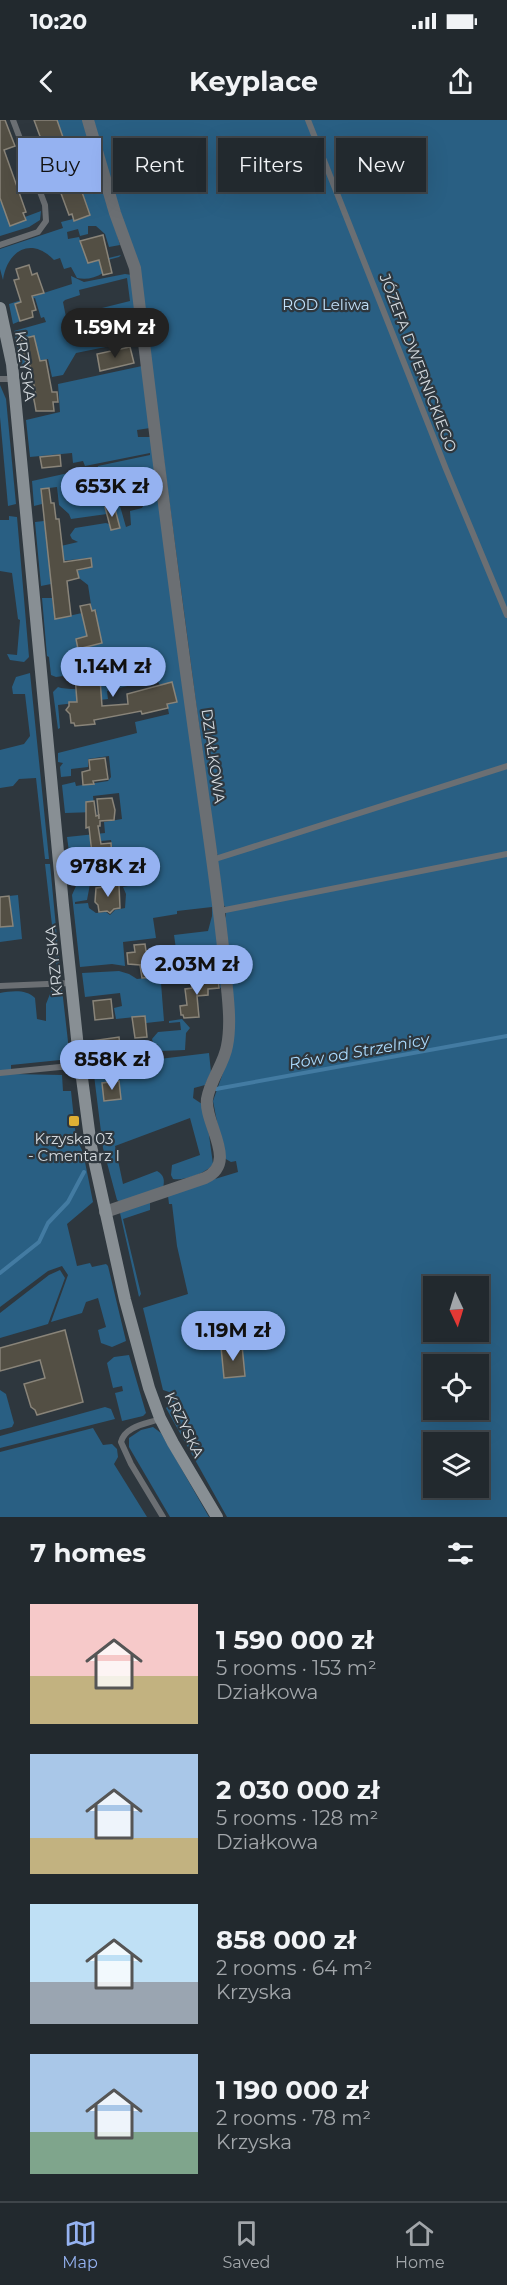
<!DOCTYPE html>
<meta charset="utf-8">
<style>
:root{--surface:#22292e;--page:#2a3136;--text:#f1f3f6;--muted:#a2a6aa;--line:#3f454a;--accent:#95b2f1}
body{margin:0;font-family:Montserrat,sans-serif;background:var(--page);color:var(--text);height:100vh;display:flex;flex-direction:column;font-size:22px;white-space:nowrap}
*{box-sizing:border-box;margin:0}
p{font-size:20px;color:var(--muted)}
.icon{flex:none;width:33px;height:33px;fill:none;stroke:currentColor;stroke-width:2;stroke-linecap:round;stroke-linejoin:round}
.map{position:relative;height:1397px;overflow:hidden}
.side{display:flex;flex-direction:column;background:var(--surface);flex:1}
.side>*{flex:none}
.guide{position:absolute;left:18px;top:18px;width:471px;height:54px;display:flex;gap:12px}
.needle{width:39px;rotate:176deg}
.buttons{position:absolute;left:423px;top:1156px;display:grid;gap:12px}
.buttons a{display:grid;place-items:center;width:66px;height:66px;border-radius:0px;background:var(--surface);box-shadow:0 6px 24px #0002,0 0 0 2px var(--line);font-size:30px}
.price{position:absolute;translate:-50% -51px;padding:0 14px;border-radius:21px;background:var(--accent);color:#111;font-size:20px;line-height:39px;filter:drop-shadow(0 2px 3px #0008)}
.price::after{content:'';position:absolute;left:50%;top:36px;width:18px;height:14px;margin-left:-9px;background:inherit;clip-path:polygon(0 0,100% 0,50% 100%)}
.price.current{background:#222;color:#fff}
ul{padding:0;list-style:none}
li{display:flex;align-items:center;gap:18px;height:150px;padding:0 30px}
li span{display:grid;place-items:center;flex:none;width:168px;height:120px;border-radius:0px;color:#555}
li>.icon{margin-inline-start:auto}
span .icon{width:72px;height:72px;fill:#fffc;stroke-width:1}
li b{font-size:26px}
h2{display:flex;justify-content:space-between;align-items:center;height:72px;padding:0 30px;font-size:26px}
.chip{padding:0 21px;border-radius:0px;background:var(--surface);box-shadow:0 6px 24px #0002,0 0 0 2px var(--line);font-size:21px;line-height:54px}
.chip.current{background:var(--accent);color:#111}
.status{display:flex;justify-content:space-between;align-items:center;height:42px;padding:0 30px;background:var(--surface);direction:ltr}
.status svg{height:16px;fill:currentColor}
header{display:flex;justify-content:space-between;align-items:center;height:78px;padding:0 30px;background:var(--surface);font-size:27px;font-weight:700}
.tabs{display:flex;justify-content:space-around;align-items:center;height:84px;border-top:2px solid var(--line);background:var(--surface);font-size:16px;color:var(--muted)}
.tabs a{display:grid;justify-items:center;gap:3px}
.tabs .current{color:var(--accent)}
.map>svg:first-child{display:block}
.green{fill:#295f83;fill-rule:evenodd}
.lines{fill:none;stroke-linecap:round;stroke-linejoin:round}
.stream{stroke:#437ba2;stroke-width:4}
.building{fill:#534f44;stroke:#898479;stroke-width:1.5}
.lane{stroke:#6b6f73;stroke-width:6}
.street{stroke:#6b6f73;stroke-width:12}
.secondary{stroke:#888f94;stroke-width:12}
.poi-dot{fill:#e0b034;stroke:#2e373e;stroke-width:2}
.labels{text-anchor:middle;stroke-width:4.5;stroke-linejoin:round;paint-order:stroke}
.park-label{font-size:15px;fill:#c2e0f8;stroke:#2e373e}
.street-label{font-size:15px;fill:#d3d9de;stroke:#2e373e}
.poi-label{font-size:15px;fill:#d3d9de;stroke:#2e373e}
.water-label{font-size:16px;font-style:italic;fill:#abdafd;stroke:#2e373e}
</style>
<div class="status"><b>10:20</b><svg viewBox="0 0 49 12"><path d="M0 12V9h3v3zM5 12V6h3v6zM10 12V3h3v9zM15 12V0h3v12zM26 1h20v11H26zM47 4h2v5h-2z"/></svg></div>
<header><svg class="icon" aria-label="back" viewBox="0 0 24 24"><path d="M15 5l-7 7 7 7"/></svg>Keyplace<svg class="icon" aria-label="share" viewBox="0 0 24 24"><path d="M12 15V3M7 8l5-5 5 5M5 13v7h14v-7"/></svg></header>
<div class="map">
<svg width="507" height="1397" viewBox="0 0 507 1397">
<rect width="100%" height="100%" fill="#2e373e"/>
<g class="green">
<path d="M 55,0 L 84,0 L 120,125 L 109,127 L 105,114 L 96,106 L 88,106 L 88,114 L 80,116 L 78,109 L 67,112 L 68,119 L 79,117 L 88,143 L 121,135 L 119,137 L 100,142 L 103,153 C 95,158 86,160 77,158 L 71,147 L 64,149 L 60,138 L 54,140 C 31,116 7,131 3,160 L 0,149 L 0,129 L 63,108 L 61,102 L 73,99 L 75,101 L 90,95 C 79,64 72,30 55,0 Z"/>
<path d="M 91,0 L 507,0 L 507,1397 L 227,1397 L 166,1288 L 172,1282 L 169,1272 L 163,1270 L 143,1188 L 188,1174 L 177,1126 L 172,1084 L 169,1084 L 168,1076 L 172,1072 L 238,1052 L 236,1041 L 231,1042 L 224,1038 L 213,981 L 230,933 L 224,800 L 226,796 L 225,786 L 222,785 L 217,743 L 218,735 L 216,733 L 139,152 ZM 434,1167 L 478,1167 L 478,1212 L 434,1212 ZM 434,1245 L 478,1245 L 478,1290 L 434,1290 ZM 434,1323 L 478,1323 L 478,1368 L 434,1368 Z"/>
<path d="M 0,81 L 26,99 L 25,97 L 41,91 L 40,100 L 29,107 L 0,116 Z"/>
<path d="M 125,154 L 132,155 L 140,220 L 76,233 L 63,255 L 52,257 L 48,239 L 21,245 L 14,211 L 46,202 L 44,197 L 41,198 L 35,178 L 15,184 L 20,201 L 13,204 L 9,184 L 72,164 L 71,156 L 84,162 ZM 127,158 L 130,181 L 66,197 L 63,182 L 65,180 L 80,175 L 79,170 Z"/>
<path d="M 142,246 L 150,308 L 137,310 L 138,317 L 151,317 L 224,866 L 220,868 L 219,858 L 161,863 L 164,901 L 146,903 L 145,896 L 116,899 L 114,888 L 122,886 L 120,873 L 85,877 L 82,853 L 119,851 L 129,854 L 137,859 L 156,857 L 154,840 L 161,839 L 160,831 L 176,829 L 174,815 L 208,811 L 212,796 L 212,787 L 177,791 L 177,794 L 153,798 L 156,818 L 123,822 L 125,846 L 112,844 L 80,847 L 72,775 L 76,766 L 90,764 L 87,780 L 75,782 L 75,784 L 88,783 L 89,788 L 96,793 L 106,792 L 110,795 L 115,790 L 125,788 L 126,774 L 123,767 L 139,764 L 136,738 L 119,740 L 114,737 L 111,720 L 90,722 L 90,730 L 69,732 L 67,717 L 105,713 L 104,702 L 122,699 L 119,673 L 93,676 L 95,692 L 65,693 L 62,665 L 75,662 L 76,666 L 108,661 L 111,657 L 109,636 L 88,639 L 88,647 L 71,649 L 71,656 L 61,657 L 60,647 L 63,643 L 58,642 L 58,633 L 137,613 L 135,602 L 169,594 L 167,584 L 177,581 L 172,563 L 160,565 L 156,559 L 107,571 L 108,579 L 58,585 L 60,608 L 58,609 L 53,572 L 58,567 C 65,570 92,570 99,566 C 103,564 103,562 105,558 L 124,556 L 124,549 L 128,545 L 124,537 C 102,539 84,535 71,555 L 56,557 L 51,555 L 49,537 L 47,536 L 42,478 L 52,478 L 55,499 L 82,493 L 84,499 L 97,496 L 96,490 L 92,491 L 88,465 L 79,458 L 77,451 L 92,447 L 91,438 L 49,442 L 51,464 L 41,466 L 35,402 L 44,401 L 48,429 L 78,422 L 72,419 L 70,415 L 75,408 L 106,403 L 109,404 L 111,410 L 120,408 L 107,394 L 71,399 L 69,394 L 59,385 L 57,367 L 41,369 L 42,384 L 34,386 L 32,361 L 82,350 L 91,354 L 96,352 L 98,346 L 150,335 L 150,333 L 85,346 L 83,341 L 73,343 L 72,333 L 30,337 L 26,300 L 60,292 L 58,264 ZM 139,374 L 143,377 L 145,383 L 142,388 L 130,391 L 131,405 L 126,407 L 118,379 Z"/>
<path d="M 0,265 L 6,279 L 16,384 L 8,386 L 0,297 Z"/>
<path d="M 9,396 L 17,397 L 29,537 L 24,542 L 10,540 L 7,534 L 17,535 L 20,500 L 18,499 L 12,453 L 0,451 L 0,400 L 9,400 Z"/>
<path d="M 30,553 L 49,739 L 45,739 L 36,658 L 19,659 L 13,666 L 0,668 L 0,630 L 24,624 L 30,616 L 25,574 L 13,574 L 12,567 L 16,557 Z"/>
<path d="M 45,744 L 50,744 L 60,850 L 56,854 L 52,850 L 57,849 Z"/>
<path d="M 18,775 L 22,819 L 0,822 L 0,807 L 13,805 L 9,776 Z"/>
<path d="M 52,869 L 62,869 L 70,939 L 11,945 L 11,954 L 62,955 L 63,971 L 71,971 L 76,1018 L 83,1032 L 93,1082 L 67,1104 L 77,1146 L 90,1143 L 92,1147 L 106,1144 L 108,1146 L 126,1221 L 112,1227 L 101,1223 L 98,1210 L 106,1207 L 98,1178 L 86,1182 L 82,1193 L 51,1202 L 68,1155 L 62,1146 L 48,1151 L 0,1187 L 0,873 C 12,871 26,869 35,878 L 37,899 L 46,901 L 46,884 Z"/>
<path d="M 182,899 L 190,908 L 186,913 L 185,930 L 160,931 L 158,925 L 153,923 L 152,919 L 158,912 L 181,910 L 180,902 L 169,903 L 169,901 Z"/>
<path d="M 209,933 L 211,952 L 205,965 L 194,968 L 193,978 L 205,986 L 213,1044 C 207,1053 184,1061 173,1059 L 171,1055 L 172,1045 L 200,1035 L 190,998 L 115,1026 L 123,1064 L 157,1051 C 164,1055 165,1060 163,1068 L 120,1082 L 117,1080 L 103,1028 L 93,947 Z"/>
<path d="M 150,1082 L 150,1090 L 123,1099 L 141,1174 L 139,1177 L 120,1093 L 122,1090 Z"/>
<path d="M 60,1150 L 65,1158 L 48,1204 L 0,1218 L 0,1193 L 49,1155 Z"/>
<path d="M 129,1235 L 146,1293 L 143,1296 L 122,1301 L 115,1273 L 123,1271 L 122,1266 L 113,1268 L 107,1243 L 114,1237 Z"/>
<path d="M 0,1270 L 6,1274 L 14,1303 L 12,1307 L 0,1310 Z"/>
<path d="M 105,1287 L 111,1289 L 115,1299 L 0,1328 L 0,1316 Z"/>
<path d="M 153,1307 L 161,1313 L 209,1397 L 170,1397 L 129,1327 L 129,1318 L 141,1310 Z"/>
<path d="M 93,1308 L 103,1325 L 112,1324 L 117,1329 L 118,1337 L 114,1344 L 147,1397 L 0,1397 L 0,1332 Z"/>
</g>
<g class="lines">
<g class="stream">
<path d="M 216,969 L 507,916"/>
<path d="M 0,1153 L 39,1122 L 48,1103 L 68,1082 L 84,1052"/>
</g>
</g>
<g class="building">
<path d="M 0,0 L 5,0 L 15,26 L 4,30 L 26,92 L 23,93 L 26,100 L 10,106 L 0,78 Z"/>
<path d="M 34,0 L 57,0 L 90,95 L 74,101 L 72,94 L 69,95 Z"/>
<path d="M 103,115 L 112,153 L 103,155 L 99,140 L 88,143 L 80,121 Z"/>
<path d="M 29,145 L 32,155 L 37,153 L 44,173 L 32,176 L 36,190 L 32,191 L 33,197 L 20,201 L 15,184 L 21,182 L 14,160 L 19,159 L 16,149 Z"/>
<path d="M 34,216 L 40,241 L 46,240 L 52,272 L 57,272 L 58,282 L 53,282 L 54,291 L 36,291 L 35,285 L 33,275 L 36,275 L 29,242 L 26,243 L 21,223 L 21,219 Z"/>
<path d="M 130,227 L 134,243 L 100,251 L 97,234 Z"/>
<path d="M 60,335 L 61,346 L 42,348 L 40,337 Z"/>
<path d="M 49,368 L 51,383 L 54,383 L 56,399 L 59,399 L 64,442 L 91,438 L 92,447 L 77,450 L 79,458 L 67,461 L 71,496 L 55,499 L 41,369 Z"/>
<path d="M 114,385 L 120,408 L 111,410 L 105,387 Z"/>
<path d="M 90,484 L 92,491 L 95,490 L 102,523 L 78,529 L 76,519 L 87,516 L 80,486 Z"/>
<path d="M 110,540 L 110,551 L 102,552 L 100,558 L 102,586 L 128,584 L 127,574 L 172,562 L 177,582 L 167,584 L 168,588 L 142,594 L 141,591 L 94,600 L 95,604 L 75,606 L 74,603 L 71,603 L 70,594 L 66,590 L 69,586 L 69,582 L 77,582 L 75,556 L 86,555 L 85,542 Z"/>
<path d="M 105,638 L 108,659 L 93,661 L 94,664 L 83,665 L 82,652 L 90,650 L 89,640 Z"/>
<path d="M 112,678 L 115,690 L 114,700 L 100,701 L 100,706 L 98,706 L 101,724 L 111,723 L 113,749 L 97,750 L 96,744 L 91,745 L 90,734 L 92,734 L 89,707 L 86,708 L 86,682 L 94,681 L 96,696 L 99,695 L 99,699 L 97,679 Z"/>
<path d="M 119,765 L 120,788 L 114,789 L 110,793 L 107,791 L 99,792 L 98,785 L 95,782 L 96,768 Z"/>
<path d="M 9,776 L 13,806 L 0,807 L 0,777 Z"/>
<path d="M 145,824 L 146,831 L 152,830 L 155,857 L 142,858 L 140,845 L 128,844 L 127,833 L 135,832 L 134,825 Z"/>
<path d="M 218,858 L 219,868 L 208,869 L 208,875 L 197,876 L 199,897 L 184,898 L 183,895 L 181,895 L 180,886 L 187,885 L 185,869 L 192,868 L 191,860 Z"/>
<path d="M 111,879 L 113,898 L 95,900 L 93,881 Z"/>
<path d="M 145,896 L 147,917 L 135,918 L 132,897 Z"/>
<path d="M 119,917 L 120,926 L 115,926 L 116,937 L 99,939 L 98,928 L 93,928 L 92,921 Z"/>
<path d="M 119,961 L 121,979 L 104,981 L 102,963 Z"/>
<path d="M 65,1210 L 83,1282 L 37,1295 L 35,1290 L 31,1287 L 24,1264 L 45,1258 L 40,1240 L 0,1251 L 0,1228 Z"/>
<path d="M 242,1225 L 245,1256 L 224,1258 L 221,1227 Z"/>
</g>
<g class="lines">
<g class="lane">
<path d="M 308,0 L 446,349 L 507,495"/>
<path d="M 0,125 L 38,112 L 46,101 L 45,85 L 13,0"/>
<path d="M 0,259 L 13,259"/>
<path d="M 212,740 L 507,646"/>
<path d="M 220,791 L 507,734"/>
<path d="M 0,866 L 71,863"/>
<path d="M 0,953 L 80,945"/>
<path d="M 160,1299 C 146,1304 125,1306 121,1322 L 131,1344 L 163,1397"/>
</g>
<path class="street" d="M 88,0 L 115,93 L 135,148 C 155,316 176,485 200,653 C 209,718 219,782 225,847 C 227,873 232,901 227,926 C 224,944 210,960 207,979 C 204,1004 239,1043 205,1058 L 105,1092"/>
<path class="secondary" d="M 0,188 L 12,244 L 63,785 L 78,928 L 91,1026 L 125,1180 L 149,1268 L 160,1298 L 173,1323 L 217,1397"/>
</g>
<rect class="poi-dot" x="68" y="995" width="12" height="12" rx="3"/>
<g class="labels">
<g class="park-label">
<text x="326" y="190">ROD Leliwa</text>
</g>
<g class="street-label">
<text transform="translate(418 243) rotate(69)" y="5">JÓZEFA DWERNICKIEGO</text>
<text transform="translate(25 246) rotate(82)" y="5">KRZYSKA</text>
<text transform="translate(213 636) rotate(82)" y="5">DZIAŁKOWA</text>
<text transform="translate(54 841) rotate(-96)" y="5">KRZYSKA</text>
<text transform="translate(184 1305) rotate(64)" y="5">KRZYSKA</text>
</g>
<g class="poi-label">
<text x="74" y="1024">Krzyska 03<tspan x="74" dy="17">- Cmentarz I</tspan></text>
</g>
<g class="water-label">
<text transform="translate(359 931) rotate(-10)" y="6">Rów od Strzelnicy</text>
</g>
</g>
</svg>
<div class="buttons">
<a><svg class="needle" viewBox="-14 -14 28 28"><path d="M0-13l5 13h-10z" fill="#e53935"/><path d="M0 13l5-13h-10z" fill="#a2a6aa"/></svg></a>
<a><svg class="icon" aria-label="locate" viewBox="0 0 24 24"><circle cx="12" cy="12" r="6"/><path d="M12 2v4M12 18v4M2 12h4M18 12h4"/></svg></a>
<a><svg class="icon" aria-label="layers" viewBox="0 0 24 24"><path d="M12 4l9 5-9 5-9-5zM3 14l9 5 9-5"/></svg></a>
</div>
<b class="price current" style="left:115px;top:239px">1.59M zł</b>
<b class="price" style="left:112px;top:398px">653K zł</b>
<b class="price" style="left:113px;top:578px">1.14M zł</b>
<b class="price" style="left:108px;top:778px">978K zł</b>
<b class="price" style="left:197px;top:876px">2.03M zł</b>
<b class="price" style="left:112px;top:971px">858K zł</b>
<b class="price" style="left:233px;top:1242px">1.19M zł</b>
<div class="guide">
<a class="chip current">Buy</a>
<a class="chip">Rent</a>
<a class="chip">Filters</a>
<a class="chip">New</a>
</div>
</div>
<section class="side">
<h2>7 homes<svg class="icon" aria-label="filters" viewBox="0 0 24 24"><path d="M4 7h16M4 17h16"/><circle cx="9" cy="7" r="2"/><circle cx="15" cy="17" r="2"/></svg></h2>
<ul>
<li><span style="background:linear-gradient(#f6c9c9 60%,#c2b280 0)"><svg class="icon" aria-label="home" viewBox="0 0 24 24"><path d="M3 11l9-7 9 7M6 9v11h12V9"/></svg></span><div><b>1 590 000 zł</b><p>5 rooms · 153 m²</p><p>Działkowa</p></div></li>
<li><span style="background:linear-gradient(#a9c7e8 70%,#c2b280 0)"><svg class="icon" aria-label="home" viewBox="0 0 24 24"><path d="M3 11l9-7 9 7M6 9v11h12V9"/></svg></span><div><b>2 030 000 zł</b><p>5 rooms · 128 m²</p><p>Działkowa</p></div></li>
<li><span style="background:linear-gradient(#bfe0f5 65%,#9aa5b1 0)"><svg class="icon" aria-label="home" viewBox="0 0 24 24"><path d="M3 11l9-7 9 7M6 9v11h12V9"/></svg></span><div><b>858 000 zł</b><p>2 rooms · 64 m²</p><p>Krzyska</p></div></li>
<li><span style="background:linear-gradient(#a9c7e8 65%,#7fa58c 0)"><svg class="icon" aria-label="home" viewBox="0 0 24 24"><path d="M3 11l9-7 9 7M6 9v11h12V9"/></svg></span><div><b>1 190 000 zł</b><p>2 rooms · 78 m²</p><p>Krzyska</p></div></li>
</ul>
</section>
<nav class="tabs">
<a class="current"><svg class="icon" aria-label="map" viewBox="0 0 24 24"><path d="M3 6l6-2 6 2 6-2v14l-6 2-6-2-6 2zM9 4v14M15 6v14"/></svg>Map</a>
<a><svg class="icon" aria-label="saved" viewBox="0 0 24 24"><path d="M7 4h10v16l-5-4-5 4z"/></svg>Saved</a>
<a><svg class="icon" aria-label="home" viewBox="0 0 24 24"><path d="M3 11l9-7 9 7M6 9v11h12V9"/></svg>Home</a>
</nav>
